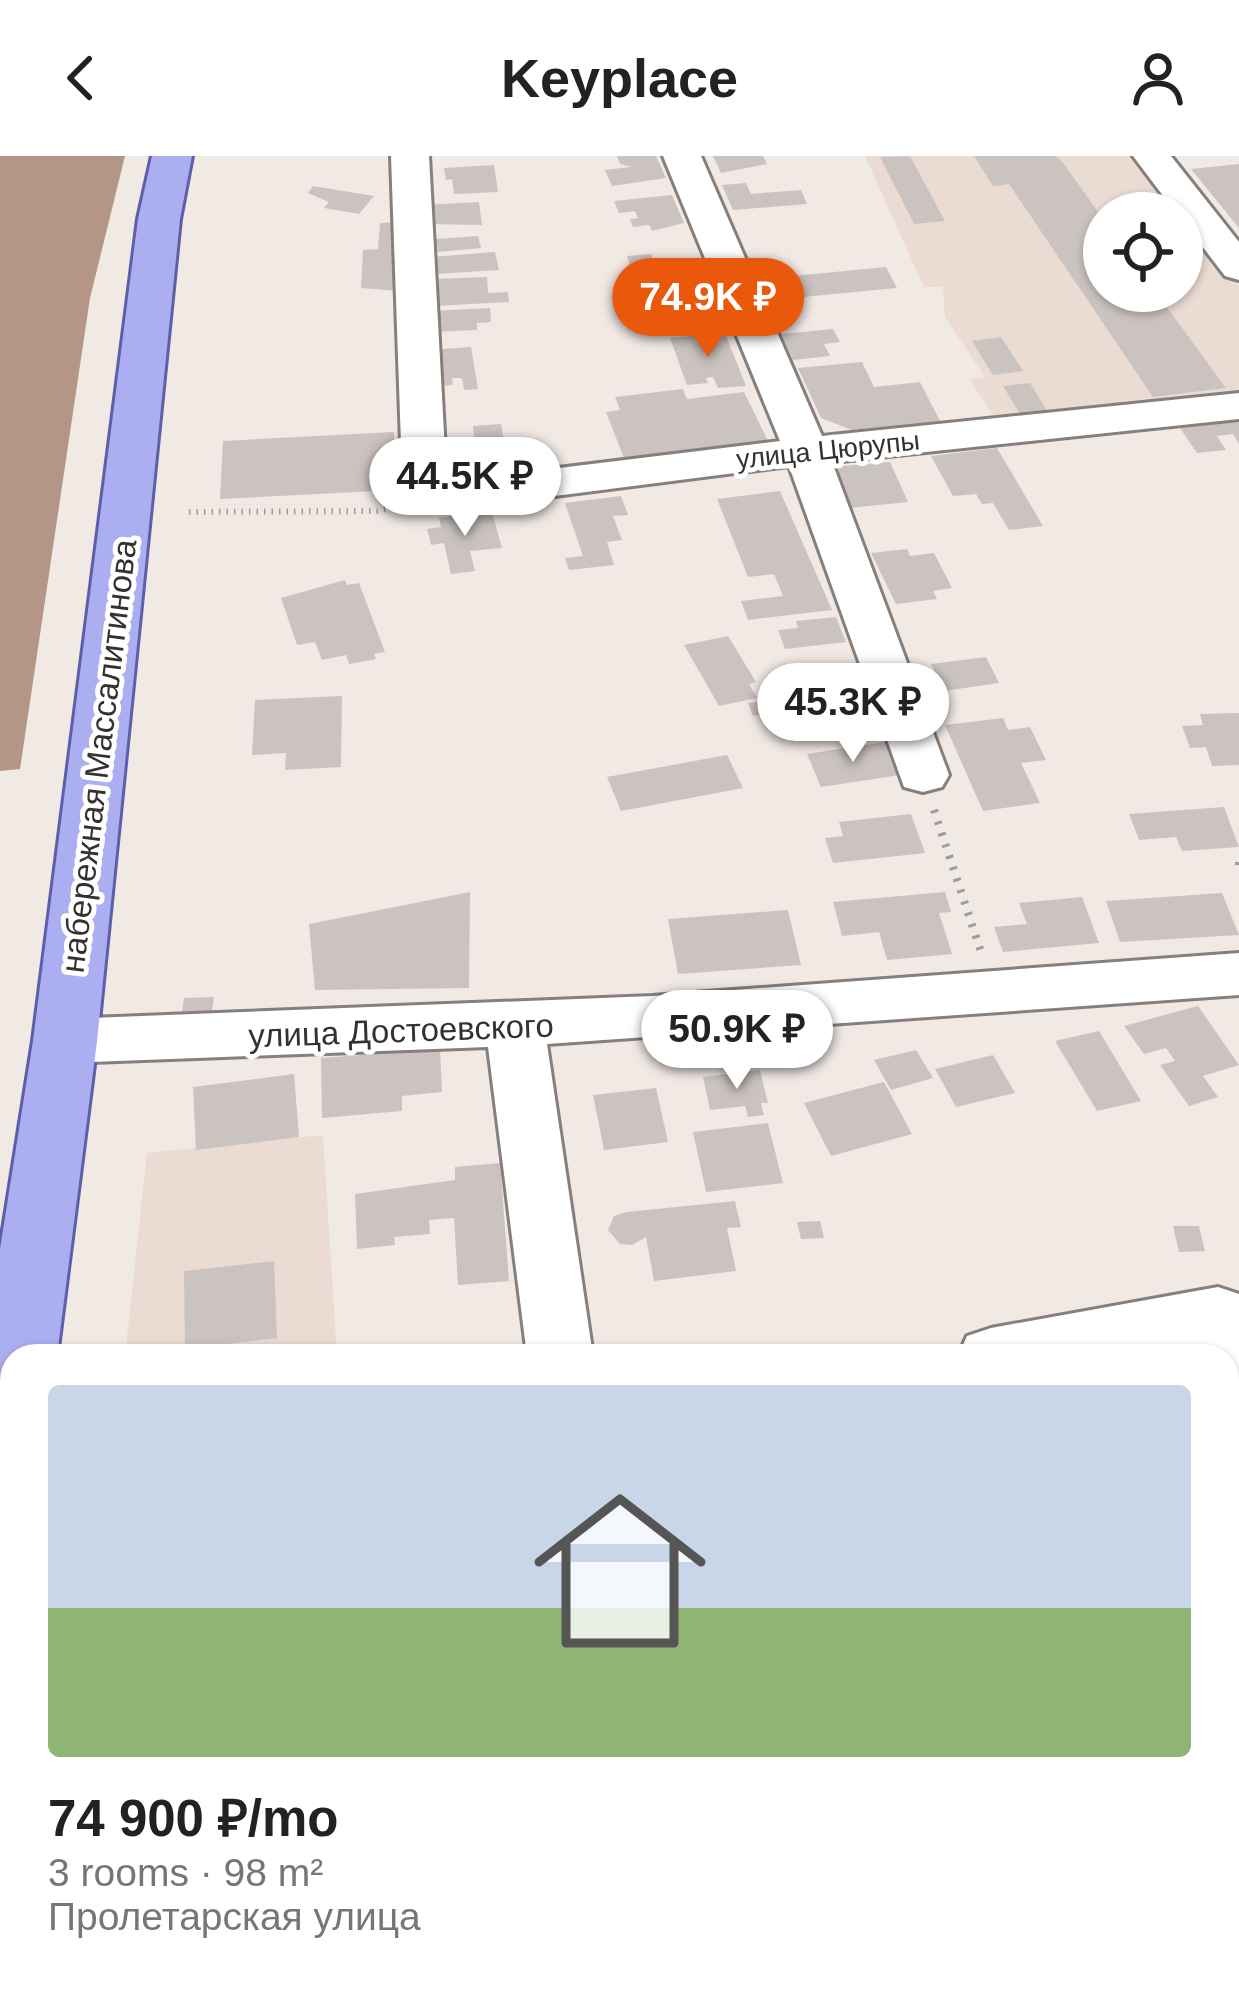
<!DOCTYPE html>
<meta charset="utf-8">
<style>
:root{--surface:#fff;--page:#f6f6f6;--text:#222;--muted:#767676;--line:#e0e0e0;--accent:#ea580c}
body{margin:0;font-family:Helvetica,sans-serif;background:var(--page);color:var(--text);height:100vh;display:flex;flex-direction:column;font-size:45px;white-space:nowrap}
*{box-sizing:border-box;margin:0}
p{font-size:39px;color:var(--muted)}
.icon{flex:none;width:66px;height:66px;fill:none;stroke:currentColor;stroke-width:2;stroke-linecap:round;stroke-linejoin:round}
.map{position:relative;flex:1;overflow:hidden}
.panel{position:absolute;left:0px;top:1188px;width:1239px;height:663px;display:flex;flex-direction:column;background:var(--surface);border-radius:36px 36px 0 0;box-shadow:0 3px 9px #0004}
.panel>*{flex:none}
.controls{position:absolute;left:1083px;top:36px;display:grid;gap:24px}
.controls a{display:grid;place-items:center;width:120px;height:120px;border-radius:50%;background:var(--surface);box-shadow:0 3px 9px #0004;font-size:60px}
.price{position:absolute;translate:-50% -102px;padding:0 27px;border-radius:42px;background:#fff;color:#222;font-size:39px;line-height:78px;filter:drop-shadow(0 3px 6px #0008)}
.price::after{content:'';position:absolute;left:50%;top:72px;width:36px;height:27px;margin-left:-18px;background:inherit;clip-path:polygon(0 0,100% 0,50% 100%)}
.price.current{background:var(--accent);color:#fff}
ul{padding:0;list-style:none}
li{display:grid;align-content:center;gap:24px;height:636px;padding:0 48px}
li+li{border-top:3px solid var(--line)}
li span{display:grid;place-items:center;height:372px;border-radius:12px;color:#555}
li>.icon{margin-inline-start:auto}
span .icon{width:216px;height:216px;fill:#fffc;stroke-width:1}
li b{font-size:51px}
header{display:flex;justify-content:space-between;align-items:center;height:156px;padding:0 48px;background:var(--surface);font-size:54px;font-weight:800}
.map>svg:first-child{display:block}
.built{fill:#eadbd3}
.water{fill:#b49686}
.building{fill:#cbc3bf}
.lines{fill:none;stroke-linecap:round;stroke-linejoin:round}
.minor-casing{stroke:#867f7b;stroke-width:6}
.major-casing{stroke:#5e5fa8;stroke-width:6}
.path-far2{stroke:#a29c99;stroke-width:6;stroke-dasharray:1.5 6;stroke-linecap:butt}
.path-far1{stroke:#a29c99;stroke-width:8;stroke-dasharray:3 9;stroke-linecap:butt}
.path{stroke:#a29c99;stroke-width:9;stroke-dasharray:3 10;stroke-linecap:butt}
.minor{fill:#fff;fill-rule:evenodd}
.major{fill:#acaef2;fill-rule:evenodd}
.labels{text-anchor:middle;stroke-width:10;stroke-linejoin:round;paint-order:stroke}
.far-street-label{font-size:27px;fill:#343130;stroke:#fff}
.street-label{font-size:33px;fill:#343130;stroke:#fff}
</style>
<header><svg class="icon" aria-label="back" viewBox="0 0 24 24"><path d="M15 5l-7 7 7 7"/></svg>Keyplace<svg class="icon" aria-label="person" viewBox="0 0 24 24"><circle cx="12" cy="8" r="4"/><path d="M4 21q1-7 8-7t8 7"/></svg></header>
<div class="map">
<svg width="1239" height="1850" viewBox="0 0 1239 1850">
<rect width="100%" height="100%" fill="#f1e9e4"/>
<g class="built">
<path d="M 865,0 L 1136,0 L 1181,57 L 1104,57 L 1104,135 L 1182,135 L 1182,58 L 1239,130 L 1239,235 L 994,260 L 970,224 L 985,221 L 945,161 L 943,131 L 924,131 Z"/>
<path d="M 323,979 L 337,1200 L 125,1200 L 147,997 Z"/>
</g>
<path class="water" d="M 0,0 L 125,0 L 90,142 L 20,613 L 0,615 Z"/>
<g class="building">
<path d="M 617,0 L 656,0 L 666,22 L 612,30 L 605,14 L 631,11 L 620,8 Z"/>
<path d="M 713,0 L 763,0 L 767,8 L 721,17 Z"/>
<path d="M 910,0 L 945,65 L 914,68 L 880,1 Z"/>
<path d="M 974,0 L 1056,0 L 1061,4 L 1104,64 L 1104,135 L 1155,135 L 1226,232 L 1153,241 L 1009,28 L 993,30 Z"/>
<path d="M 1239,8 L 1239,72 L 1191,13 Z"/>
<path d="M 494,9 L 498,36 L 454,38 L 452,23 L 446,24 L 444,12 Z"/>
<path d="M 746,27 L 751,38 L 801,34 L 807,48 L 733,54 L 722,29 Z"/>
<path d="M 313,30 L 374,40 L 359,58 L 324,52 L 329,46 L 308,37 Z"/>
<path d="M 672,39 L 684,67 L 652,75 L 649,69 L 633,71 L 630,63 L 638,62 L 635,55 L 619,57 L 614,45 Z"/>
<path d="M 479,46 L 482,69 L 426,68 L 424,49 Z"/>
<path d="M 400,66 L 398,135 L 361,132 L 363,94 L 378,93 L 380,67 Z"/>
<path d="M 478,80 L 481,92 L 438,96 L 435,83 Z"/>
<path d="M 495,96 L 499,114 L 435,118 L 432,101 Z"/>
<path d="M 651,98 L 659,118 L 699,114 L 707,135 L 633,142 L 625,122 L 634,121 L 627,100 Z"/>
<path d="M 886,111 L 897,132 L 772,144 L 762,123 Z"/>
<path d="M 487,121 L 488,137 L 508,136 L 509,146 L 434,150 L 433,123 Z"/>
<path d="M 711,144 L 723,170 L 683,175 L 675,154 L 662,155 L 659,150 Z"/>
<path d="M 490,152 L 491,166 L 477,167 L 477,174 L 432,176 L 432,155 Z"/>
<path d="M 833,173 L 840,186 L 824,188 L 830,200 L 793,204 L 781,178 Z"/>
<path d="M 725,177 L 746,230 L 718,232 L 713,221 L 706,222 L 708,227 L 687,229 L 670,182 Z"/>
<path d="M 1001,181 L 1023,215 L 993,219 L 972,185 Z"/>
<path d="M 471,191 L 478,233 L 464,234 L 462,222 L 452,222 L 453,229 L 434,230 L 429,194 Z"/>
<path d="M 862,206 L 874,231 L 920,226 L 940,265 L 852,274 L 821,262 L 798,212 Z"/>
<path d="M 1030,227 L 1047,255 L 1020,258 L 1003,230 Z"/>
<path d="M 683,233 L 687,243 L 744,236 L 768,285 L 624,302 L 606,256 L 620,254 L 615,241 Z"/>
<path d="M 1239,265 L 1239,288 L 1233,278 L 1217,280 L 1226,294 L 1197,297 L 1180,272 Z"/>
<path d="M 501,268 L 509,317 L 444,321 L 440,295 L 476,293 L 473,270 Z"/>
<path d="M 394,276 L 396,334 L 220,343 L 223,285 Z"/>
<path d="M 997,292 L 1043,370 L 1009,374 L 993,347 L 982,348 L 976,338 L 953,340 L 931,300 Z"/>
<path d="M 890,306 L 908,346 L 849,352 L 832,311 Z"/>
<path d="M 780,335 L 832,454 L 748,464 L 741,445 L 783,440 L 774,418 L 748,421 L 717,343 Z"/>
<path d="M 621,340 L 628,359 L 613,360 L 622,384 L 607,386 L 614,409 L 569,414 L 565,402 L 583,400 L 565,347 Z"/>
<path d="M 492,356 L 502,392 L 470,395 L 475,415 L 451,418 L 444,387 L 431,389 L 427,373 L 441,371 L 439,362 Z"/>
<path d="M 907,393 L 910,400 L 934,397 L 952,432 L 933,435 L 937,443 L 896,448 L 871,397 Z"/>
<path d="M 345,424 L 347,429 L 359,427 L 385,496 L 374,498 L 376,503 L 349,508 L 346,499 L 322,504 L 315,486 L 297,489 L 281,442 Z"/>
<path d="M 836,461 L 846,486 L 785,493 L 778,474 L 798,472 L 796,465 Z"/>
<path d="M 728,480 L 756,526 L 749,528 L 757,542 L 719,550 L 684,489 Z"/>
<path d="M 986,501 L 999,527 L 944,535 L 931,508 Z"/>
<path d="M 866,533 L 877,558 L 817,565 L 812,553 L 753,560 L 748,547 Z"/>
<path d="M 342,540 L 341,611 L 285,614 L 286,597 L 252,599 L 255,544 Z"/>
<path d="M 1239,557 L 1239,609 L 1212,610 L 1206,591 L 1190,592 L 1182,570 L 1203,569 L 1200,558 Z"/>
<path d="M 1003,562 L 1008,574 L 1030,571 L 1046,604 L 1021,607 L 1040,647 L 983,655 L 945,569 Z"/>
<path d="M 885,586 L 900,619 L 821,631 L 807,598 Z"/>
<path d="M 727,599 L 743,632 L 621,655 L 607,621 Z"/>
<path d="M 1224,651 L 1239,691 L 1182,695 L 1176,681 L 1139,684 L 1129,658 Z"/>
<path d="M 911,658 L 925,697 L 833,707 L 825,682 L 843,680 L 839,666 Z"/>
<path d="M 470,736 L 469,832 L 315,834 L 309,768 Z"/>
<path d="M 945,736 L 951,756 L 939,757 L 952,798 L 887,804 L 879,776 L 842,780 L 833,746 Z"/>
<path d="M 1222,737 L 1239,779 L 1120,786 L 1106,745 Z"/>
<path d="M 1082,741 L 1099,787 L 1003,796 L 994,771 L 1027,768 L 1019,747 Z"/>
<path d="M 788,754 L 801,809 L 678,818 L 668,763 Z"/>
<path d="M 214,841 L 212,855 L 182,856 L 184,842 Z"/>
<path d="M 1198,850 L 1239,909 L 1203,920 L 1218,941 L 1189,950 L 1160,909 L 1175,905 L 1166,892 L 1144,898 L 1124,870 Z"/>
<path d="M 1099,875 L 1141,945 L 1097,955 L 1055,885 Z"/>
<path d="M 440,893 L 442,936 L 402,940 L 402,955 L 322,962 L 321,902 Z"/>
<path d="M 916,894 L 933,922 L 891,934 L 874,904 Z"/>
<path d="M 993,899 L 1015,937 L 956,951 L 935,913 Z"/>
<path d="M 760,914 L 768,947 L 761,947 L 764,959 L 748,961 L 745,950 L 710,954 L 703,921 Z"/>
<path d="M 294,918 L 299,981 L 196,994 L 193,931 Z"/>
<path d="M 884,926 L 912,978 L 831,1000 L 804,947 Z"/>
<path d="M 656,932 L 668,986 L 604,994 L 593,939 Z"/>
<path d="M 768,967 L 783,1027 L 706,1036 L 693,976 Z"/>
<path d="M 500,1007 L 509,1125 L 458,1129 L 454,1062 L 429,1064 L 430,1078 L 394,1081 L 395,1089 L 357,1093 L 355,1038 L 455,1024 L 455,1011 Z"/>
<path d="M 735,1045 L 741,1071 L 727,1072 L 736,1115 L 654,1125 L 646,1081 L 632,1089 L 620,1088 L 608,1074 L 614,1060 L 627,1056 Z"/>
<path d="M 820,1065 L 824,1082 L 801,1083 L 797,1066 Z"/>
<path d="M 1173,1070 L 1199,1070 L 1205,1095 L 1179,1096 Z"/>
<path d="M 274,1105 L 277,1182 L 185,1193 L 184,1115 Z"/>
<path d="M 536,1189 L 538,1200 L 476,1200 L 475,1197 Z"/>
<path d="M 1227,1217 L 1239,1222 L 1239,1272 L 1233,1274 L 1227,1274 Z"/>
<path d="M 550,1839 L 634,1839 L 637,1850 L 552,1850 Z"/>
<path d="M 1115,1839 L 1216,1839 L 1220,1850 L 1119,1850 Z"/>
</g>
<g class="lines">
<g class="minor-casing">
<g id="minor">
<path d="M 391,0 L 429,0 L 446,314 L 451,320 L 468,323 L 780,285 L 663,0 L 701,0 L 822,280 L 1239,237 L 1239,263 L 832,306 L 949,619 L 942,631 L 923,636 L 904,631 L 789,310 L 468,351 L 420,341 L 402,316 Z"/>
<path d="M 1133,0 L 1171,0 L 1239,86 L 1239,124 L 1225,120 L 1182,64 L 1182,57 L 1176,57 Z"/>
<path d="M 1239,797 L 1239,839 L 547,888 L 593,1200 L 527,1200 L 488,891 L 65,907 L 44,900 L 35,885 L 44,870 L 65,863 L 652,840 Z"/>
<path d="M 1218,1131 L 1239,1138 L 1239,1229 L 1227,1225 L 1227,1200 L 1205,1200 L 1200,1189 L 1140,1200 L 958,1200 L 967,1180 L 991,1172 Z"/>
<path d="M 1239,1363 L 1239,1427 L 1227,1428 L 1227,1364 Z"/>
<path d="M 1239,1560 L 1239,1641 L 1227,1646 L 1227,1565 Z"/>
<path d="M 1227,1711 L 1239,1716 L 1239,1825 L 1227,1820 Z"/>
<path d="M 869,1839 L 962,1839 L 958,1850 L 865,1850 Z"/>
</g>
</g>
<g class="major-casing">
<g id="major">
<path d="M 152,0 L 192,0 L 180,63 L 97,885 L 57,1200 L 12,1200 L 12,1228 L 0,1224 L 0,1093 L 33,885 L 138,63 Z"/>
<path d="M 12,1235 L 12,1399 L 0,1404 L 0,1239 Z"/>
</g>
</g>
<path class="path-far2" d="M 189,356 L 377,355 L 401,350"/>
<g class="path-far1">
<path d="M 934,654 L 982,799"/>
<path d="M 1239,706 L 1239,713"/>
</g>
<path class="path" d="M 1227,1269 L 1239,1267"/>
<use href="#minor" class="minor"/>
<use href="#major" class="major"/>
</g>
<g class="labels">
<g class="far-street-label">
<text transform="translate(828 294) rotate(-6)" y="9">улица Цюрупы</text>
</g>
<g class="street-label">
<text transform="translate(98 600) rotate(-83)" y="12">набережная Массалитинова</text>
<text transform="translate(401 874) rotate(-2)" y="12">улица Достоевского</text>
</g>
</g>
</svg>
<div class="controls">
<a><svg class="icon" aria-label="locate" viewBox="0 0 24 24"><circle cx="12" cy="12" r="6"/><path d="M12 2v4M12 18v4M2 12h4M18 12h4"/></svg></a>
</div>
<b class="price current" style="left:708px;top:204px">74.9K ₽</b>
<b class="price" style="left:465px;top:383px">44.5K ₽</b>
<b class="price" style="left:853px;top:609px">45.3K ₽</b>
<b class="price" style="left:737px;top:936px">50.9K ₽</b>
<section class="panel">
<ul>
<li><span style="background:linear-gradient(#c9d6e8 60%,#8fb573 0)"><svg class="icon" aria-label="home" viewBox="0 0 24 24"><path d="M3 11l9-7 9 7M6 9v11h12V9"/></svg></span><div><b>74 900 ₽/mo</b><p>3 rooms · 98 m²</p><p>Пролетарская улица</p></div></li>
</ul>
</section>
</div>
